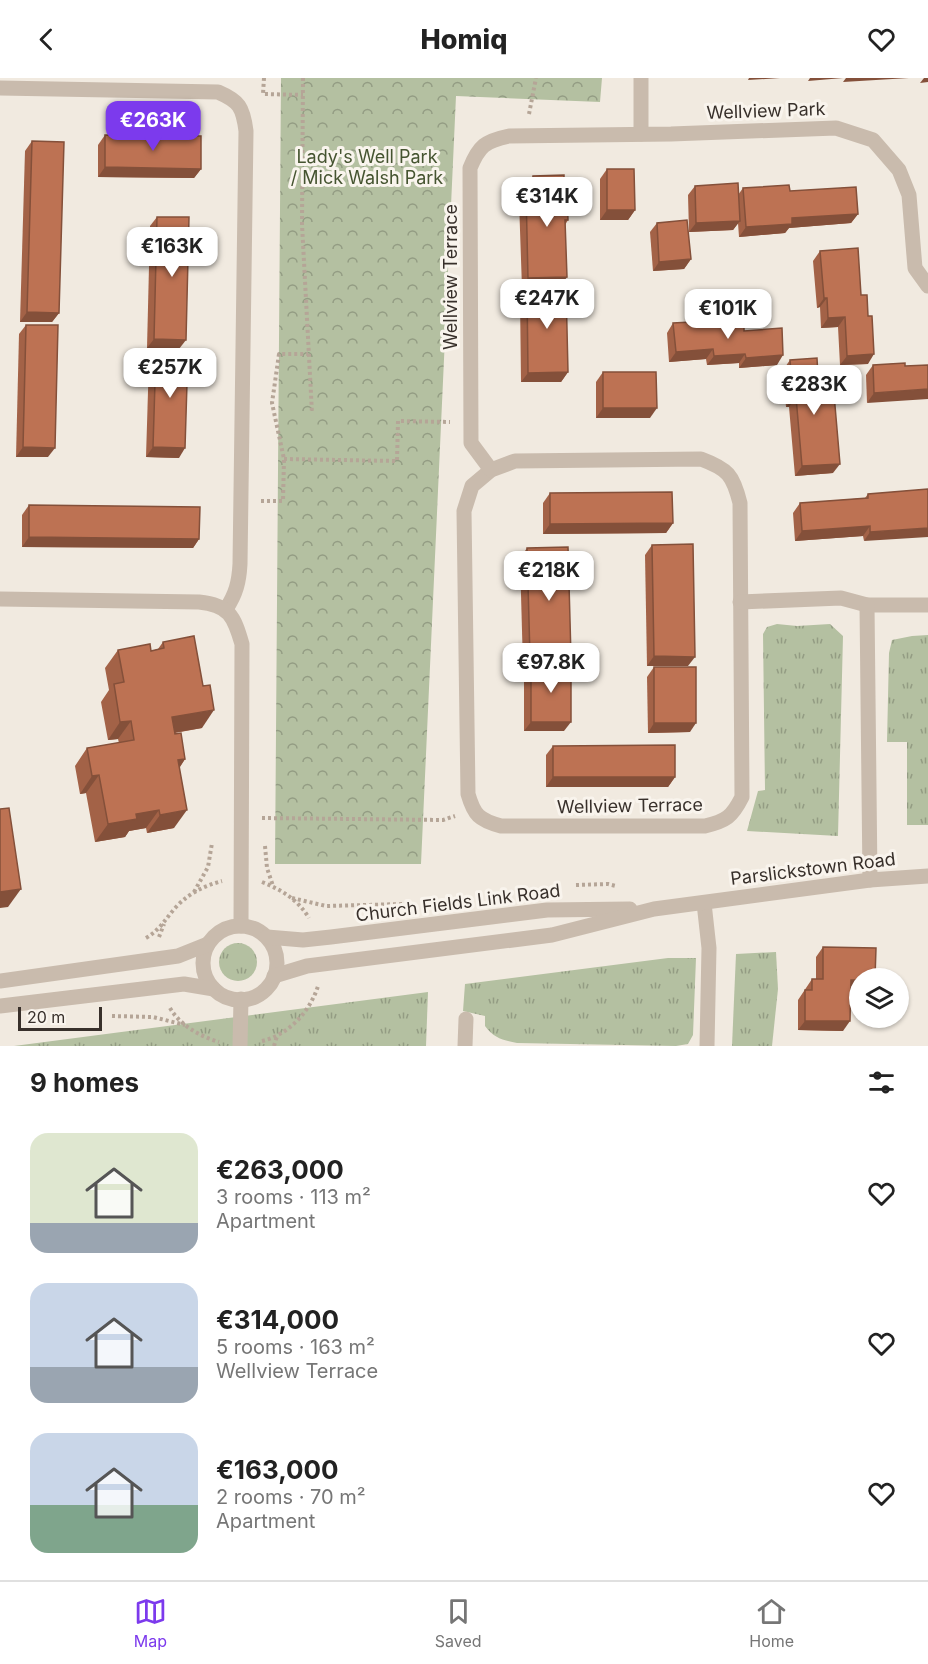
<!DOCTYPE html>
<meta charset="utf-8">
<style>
:root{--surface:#fff;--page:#f2f2f2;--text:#222;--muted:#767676;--line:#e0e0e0;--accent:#7c3aed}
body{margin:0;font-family:Inter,sans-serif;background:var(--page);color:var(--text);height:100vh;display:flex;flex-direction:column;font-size:22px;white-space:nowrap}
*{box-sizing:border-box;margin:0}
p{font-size:20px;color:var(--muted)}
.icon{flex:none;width:33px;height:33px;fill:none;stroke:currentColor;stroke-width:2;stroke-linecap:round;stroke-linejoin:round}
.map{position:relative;height:968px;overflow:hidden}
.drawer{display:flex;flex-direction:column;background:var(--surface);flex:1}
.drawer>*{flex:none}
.tools{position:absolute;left:849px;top:890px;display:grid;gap:12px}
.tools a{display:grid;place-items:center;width:60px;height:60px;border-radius:50%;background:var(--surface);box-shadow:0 2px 4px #0004;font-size:30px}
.scale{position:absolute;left:18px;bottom:15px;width:84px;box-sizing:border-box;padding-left:6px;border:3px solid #38302b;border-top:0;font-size:16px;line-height:21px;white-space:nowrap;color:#38302b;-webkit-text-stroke:4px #f9f4ed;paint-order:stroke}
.price{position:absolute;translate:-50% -51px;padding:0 14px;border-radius:12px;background:#fff;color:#222;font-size:20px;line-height:39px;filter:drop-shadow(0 2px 3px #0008)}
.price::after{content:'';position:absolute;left:50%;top:36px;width:18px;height:14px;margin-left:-9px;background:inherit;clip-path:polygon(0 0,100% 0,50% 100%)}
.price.active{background:var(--accent);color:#fff}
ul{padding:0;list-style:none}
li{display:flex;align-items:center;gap:18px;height:150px;padding:0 30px}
li span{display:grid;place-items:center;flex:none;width:168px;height:120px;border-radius:18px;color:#555}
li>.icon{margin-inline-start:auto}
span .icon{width:72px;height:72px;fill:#fffc;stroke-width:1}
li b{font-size:26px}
h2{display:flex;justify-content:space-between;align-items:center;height:72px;padding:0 30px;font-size:26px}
header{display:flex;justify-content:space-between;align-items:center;height:78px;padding:0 30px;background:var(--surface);font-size:27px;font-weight:800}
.dock{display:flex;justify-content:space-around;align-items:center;height:84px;border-top:2px solid var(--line);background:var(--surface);font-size:16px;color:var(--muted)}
.dock a{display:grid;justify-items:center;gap:3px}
.dock .active{color:var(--accent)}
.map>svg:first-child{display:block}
.grass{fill:url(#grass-tufts)}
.park{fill:url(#park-crowns)}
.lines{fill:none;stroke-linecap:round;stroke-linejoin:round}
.path{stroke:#b5a597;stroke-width:4;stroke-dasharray:3 3;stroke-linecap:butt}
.service{stroke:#c9bbad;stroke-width:15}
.minor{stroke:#c9bbad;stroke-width:15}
.tertiary{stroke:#c9bbad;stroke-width:15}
.wall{fill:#a36247}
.shaded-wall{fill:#84503a}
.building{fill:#bd7253;stroke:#84503a;stroke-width:1.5}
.labels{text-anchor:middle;stroke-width:6;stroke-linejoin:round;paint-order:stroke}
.street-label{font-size:18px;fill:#38302b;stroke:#f9f4ed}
.park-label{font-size:18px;fill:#455430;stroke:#f9f4ed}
</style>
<header><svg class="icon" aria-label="back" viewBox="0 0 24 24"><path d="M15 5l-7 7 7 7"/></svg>Homiq<svg class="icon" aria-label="heart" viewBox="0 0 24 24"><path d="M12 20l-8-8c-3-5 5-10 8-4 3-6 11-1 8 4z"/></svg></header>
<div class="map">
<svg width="928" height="968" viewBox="0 0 928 968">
<defs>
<pattern id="grass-tufts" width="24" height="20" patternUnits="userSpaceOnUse" patternTransform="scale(1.5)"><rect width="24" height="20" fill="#b4c0a1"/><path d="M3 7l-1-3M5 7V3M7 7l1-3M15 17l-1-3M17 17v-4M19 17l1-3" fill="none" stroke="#939c83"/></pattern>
<pattern id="park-crowns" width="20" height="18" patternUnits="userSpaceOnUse" patternTransform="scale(1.5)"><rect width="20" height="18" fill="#b4c0a1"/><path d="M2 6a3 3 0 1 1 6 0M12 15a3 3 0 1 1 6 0" fill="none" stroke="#939c83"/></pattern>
</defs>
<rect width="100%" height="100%" fill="#f1eae0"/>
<g class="grass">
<path d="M 777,546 L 797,548 L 830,546 L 843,558 L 838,758 L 747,753 L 758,713 L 765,712 L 763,556 L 767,549 Z"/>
<path d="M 928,557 L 928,747 L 907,747 L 907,664 L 887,664 L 889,575 L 892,562 L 912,558 Z"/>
<circle cx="238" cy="884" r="19"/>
<path d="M 776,874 L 778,911 L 772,968 L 732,968 L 736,876 Z"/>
<path d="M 668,880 L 696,880 L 693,957 L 688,966 L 676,968 L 517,965 C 502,962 494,960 485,948 L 485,938 L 463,933 L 465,906 Z"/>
<path d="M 428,914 L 426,968 L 14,968 Z"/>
</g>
<path class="park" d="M 281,0 L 602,0 L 600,24 L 456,18 L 421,786 L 275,786 Z"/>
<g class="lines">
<g class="path">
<path d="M 264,0 L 263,16 L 303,17"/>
<path d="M 303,0 L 302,146 L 312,335"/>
<path d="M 529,36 L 536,0"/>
<path d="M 284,381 L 397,383 L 398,343 L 450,344"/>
<path d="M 261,423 L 283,423 L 284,381 L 272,325 L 279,276 L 308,276"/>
<path d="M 262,740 L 443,742 L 455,738"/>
<path d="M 265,768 L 267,790 L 273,808"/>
<path d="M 262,804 C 282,812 298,822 309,840"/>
<path d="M 576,807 L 608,806 L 616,808"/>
<path d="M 194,814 L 208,789 L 212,765"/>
<path d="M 292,820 L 326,828 L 404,826"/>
<path d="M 159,859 L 164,846"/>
<path d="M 146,860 C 160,852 166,840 176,829 C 189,815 204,808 222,803"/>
<path d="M 170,930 C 180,947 199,958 219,964"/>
<path d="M 112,938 L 153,939 L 185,947"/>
<path d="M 262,963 C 288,957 310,934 318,908"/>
<path d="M 274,968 L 277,958"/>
</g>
<path class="service" d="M 240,968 L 241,921"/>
<g class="minor">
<path d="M 641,0 L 641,56"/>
<path d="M 0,10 L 218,14 C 239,23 243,29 246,53 L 240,486 C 239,504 236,516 226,531"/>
<path d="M 701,381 C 728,391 733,397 740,425 L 742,719 C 732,739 726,743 705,748 L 501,748 C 479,742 474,737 468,716 L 464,433 L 472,408 L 491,392 L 515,383 Z"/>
<path d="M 491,392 L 471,365 L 470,90 C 479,68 485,63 509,58 L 671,56 L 836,50 L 873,62 L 899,92 L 909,117 L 915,190 L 928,208"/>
<path d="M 0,521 L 199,524 C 229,527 234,538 242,566 L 241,848"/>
<path d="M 740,524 L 841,520 L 867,527 L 928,527"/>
<path d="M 867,527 L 870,802"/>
<path d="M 704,825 L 709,870 L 707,968"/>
<path d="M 465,968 L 466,941"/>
</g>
<g class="tertiary">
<circle cx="240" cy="885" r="37"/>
<path d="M 267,859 L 303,862 L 331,859 L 547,832 L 630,831"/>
<path d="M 274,898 L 307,888 L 552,857 L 654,831 L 870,802 L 928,798"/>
<path d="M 0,903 L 178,878 L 208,866"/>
<path d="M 0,928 L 184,906 L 214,911"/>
</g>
</g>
<g class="wall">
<path d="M 105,57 L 201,91 L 194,100 L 98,99 L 98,67 Z"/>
<path d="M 32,63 L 59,235 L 52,244 L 20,244 L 25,73 Z"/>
<path d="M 607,91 L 635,132 L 628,142 L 600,142 L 600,101 Z"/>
<path d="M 533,98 L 564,114 L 568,142 L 565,147 L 560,209 L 568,294 L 561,304 L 521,304 L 520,219 L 527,210 L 522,210 L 519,123 L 526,113 L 526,107 Z"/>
<path d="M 695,108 L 738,117 L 743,110 L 790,113 L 858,136 L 851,145 L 789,150 L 785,155 L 739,159 L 738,145 L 733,152 L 689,154 L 688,117 Z"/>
<path d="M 157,139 L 179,271 L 147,270 L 150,148 Z"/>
<path d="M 657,145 L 691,181 L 684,191 L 653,193 L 650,154 Z"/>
<path d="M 820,173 L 868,286 L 840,287 L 838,249 L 821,250 L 820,229 L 817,230 L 813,183 Z"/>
<path d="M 673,245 L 744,253 L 777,287 L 739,290 L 739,285 L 707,287 L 706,281 L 669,284 L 667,255 Z"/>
<path d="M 26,247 L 48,379 L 16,379 L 19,256 Z"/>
<path d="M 156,272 L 179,380 L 146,379 L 149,281 Z"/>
<path d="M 790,282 L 819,317 L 833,395 L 795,398 L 789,329 L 786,329 L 783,292 Z"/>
<path d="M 905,285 L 867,325 L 866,297 L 873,287 Z"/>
<path d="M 603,294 L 650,340 L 596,340 L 596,304 Z"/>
<path d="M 928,411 L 864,463 L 863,458 L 795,463 L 793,435 L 800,425 L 865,420 L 868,416 Z"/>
<path d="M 550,415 L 673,445 L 666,455 L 543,456 L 543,425 Z"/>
<path d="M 29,427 L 199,461 L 193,470 L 22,469 L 22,437 Z"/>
<path d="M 652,467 L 695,579 L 647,588 L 645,477 Z"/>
<path d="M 527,470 L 571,579 L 564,588 L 523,589 L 520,480 Z"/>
<path d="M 163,564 L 202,650 L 175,655 L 185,681 L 180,689 L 174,750 L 147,755 L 146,750 L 129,753 L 125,759 L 95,764 L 86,715 L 80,716 L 75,688 L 87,670 L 119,665 L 118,661 L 108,662 L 101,624 L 109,612 L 105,590 L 118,572 L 151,573 L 158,571 Z"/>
<path d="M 531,589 L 564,653 L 524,653 L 524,599 Z"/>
<path d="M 654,589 L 690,654 L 648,655 L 647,599 Z"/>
<path d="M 553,668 L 675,699 L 668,709 L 546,709 L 546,677 Z"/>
<path d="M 823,869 L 860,900 L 860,912 L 851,912 L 843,953 L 798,952 L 798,922 L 812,901 L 816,901 L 816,879 Z"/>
</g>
<g class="shaded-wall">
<path d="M 749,0 L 780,0 L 748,2 Z"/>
<path d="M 810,0 L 843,0 L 808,3 Z"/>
<path d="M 846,0 L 909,0 L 843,4 Z"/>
<path d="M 924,0 L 928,0 L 928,4 L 920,5 Z"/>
<path d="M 105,89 L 201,91 L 194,100 L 98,99 Z"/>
<path d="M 607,132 L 635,132 L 628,142 L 600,142 Z"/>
<path d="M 858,136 L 851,145 L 789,150 L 785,155 L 739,159 L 746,149 L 792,140 Z"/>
<path d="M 740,143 L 733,152 L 689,154 L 696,145 Z"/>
<path d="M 691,181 L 684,191 L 653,193 L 659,184 Z"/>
<path d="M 567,199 L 560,209 L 522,210 L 528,200 Z"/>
<path d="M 824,220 L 827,220 L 820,229 L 817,230 Z"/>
<path d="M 27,234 L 59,235 L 52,244 L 20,244 Z"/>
<path d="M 845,239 L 838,249 L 821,250 L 828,240 Z"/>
<path d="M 154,261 L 186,262 L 179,271 L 147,270 Z"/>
<path d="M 713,271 L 706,281 L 669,284 L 676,274 Z"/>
<path d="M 745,276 L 739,285 L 707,287 L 714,278 Z"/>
<path d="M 874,276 L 868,286 L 840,287 L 847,278 Z"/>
<path d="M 783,277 L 777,287 L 739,290 L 746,280 Z"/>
<path d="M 568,294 L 561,304 L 521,304 L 528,295 Z"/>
<path d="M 928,311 L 928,321 L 867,325 L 874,315 Z"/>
<path d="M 793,319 L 796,319 L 789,329 L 786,329 Z"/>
<path d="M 603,330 L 657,330 L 650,340 L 596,340 Z"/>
<path d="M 23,369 L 55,370 L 48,379 L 16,379 Z"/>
<path d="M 153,369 L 185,370 L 179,380 L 146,379 Z"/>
<path d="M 840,386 L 833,395 L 795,398 L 802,388 Z"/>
<path d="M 673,445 L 666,455 L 543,456 L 550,446 Z"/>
<path d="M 870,448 L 863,458 L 795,463 L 802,453 Z"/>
<path d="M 928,450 L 928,459 L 864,463 L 870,454 Z"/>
<path d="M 29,459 L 199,461 L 193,470 L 22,469 Z"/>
<path d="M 654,578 L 695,579 L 688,588 L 647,588 Z"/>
<path d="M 530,579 L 571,579 L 564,588 L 523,589 Z"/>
<path d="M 214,632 L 202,650 L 160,657 L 172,639 Z"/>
<path d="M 131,643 L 118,661 L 108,662 L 120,644 Z"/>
<path d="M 531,644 L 571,644 L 564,653 L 524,653 Z"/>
<path d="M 654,645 L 696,645 L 690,654 L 648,655 Z"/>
<path d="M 185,681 L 173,699 L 178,682 Z"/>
<path d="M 99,697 L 86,715 L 80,716 L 92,698 Z"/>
<path d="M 553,699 L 675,699 L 668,709 L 546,709 Z"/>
<path d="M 159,732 L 146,750 L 129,753 L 125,759 L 95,764 L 108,746 L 136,736 Z"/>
<path d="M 187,732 L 174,750 L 147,755 L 160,737 Z"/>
<path d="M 21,811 L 8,829 L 0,830 L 0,814 Z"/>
<path d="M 851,902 L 860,902 L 860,912 L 844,912 Z"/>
<path d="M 805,943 L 850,943 L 843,953 L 798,952 Z"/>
</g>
<g class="building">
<path d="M 105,57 L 201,58 L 201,91 L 105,89 Z"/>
<path d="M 32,63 L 64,64 L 59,235 L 27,234 Z"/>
<path d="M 607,91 L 634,91 L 635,132 L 607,132 Z"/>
<path d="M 564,97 L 564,114 L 567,113 L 568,142 L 565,142 L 567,199 L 528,200 L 526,113 L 533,113 L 533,98 Z"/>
<path d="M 738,105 L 740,143 L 696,145 L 695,108 Z"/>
<path d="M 789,107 L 790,113 L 856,109 L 858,136 L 792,140 L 792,146 L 746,149 L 743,110 Z"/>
<path d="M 157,139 L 189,139 L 186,262 L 154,261 Z"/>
<path d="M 687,142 L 691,181 L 659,184 L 657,145 Z"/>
<path d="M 858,170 L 861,217 L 867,217 L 868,238 L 872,238 L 874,276 L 847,278 L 845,239 L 828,240 L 827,220 L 824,220 L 820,173 Z"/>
<path d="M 566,209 L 568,294 L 528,295 L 527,210 Z"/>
<path d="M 711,243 L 712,249 L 744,247 L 744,253 L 782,250 L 783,277 L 746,280 L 745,276 L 714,278 L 713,271 L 676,274 L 673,245 Z"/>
<path d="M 26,247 L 58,247 L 55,370 L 23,369 Z"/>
<path d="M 156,272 L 188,273 L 185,370 L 153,369 Z"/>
<path d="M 817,280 L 819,317 L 834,316 L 840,386 L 802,388 L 796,319 L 793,319 L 790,282 Z"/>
<path d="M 905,285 L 905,288 L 928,287 L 928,311 L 874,315 L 873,287 Z"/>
<path d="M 603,294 L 656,294 L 657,330 L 603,330 Z"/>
<path d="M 928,411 L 928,450 L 870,454 L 870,448 L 802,453 L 800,425 L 868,420 L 868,416 Z"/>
<path d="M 672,414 L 673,445 L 550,446 L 550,415 Z"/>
<path d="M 29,427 L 200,429 L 199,461 L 29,459 Z"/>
<path d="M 693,466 L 695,579 L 654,578 L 652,467 Z"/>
<path d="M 568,469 L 571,579 L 530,579 L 527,470 Z"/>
<path d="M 194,558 L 203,608 L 210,607 L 214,632 L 172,639 L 175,656 L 181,655 L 185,681 L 178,682 L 187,732 L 160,737 L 159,732 L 136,736 L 137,741 L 108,746 L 99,697 L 92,698 L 87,670 L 134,662 L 131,643 L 120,644 L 114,606 L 124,604 L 118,572 L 150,566 L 151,573 L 164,570 L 163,564 Z"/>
<rect x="531" y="589" width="40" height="55"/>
<rect x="654" y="589" width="42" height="56"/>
<path d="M 675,667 L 675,699 L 553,699 L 553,668 Z"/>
<path d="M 9,730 L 21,811 L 0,814 L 0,731 Z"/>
<path d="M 823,869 L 876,870 L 875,900 L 860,900 L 860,902 L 851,902 L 850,943 L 805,943 L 805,912 L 812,912 L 812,901 L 823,901 Z"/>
</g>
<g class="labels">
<g class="street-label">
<text transform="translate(766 33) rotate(-2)" y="6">Wellview Park</text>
<text transform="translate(451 199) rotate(-90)" y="6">Wellview Terrace</text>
<text transform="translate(630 728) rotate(-1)" y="6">Wellview Terrace</text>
<text transform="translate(813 791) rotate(-7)" y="6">Parslickstown Road</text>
<text transform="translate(458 825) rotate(-7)" y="6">Church Fields Link Road</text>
</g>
<g class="park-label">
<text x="367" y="85">Lady's Well Park<tspan x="367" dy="21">/ Mick Walsh Park</tspan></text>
</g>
</g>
</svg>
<div class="tools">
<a><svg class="icon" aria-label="layers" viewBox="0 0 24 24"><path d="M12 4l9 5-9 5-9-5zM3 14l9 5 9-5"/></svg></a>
</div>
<div class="scale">20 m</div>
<b class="price active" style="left:153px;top:74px">€263K</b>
<b class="price" style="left:547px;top:150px">€314K</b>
<b class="price" style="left:172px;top:200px">€163K</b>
<b class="price" style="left:547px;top:252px">€247K</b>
<b class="price" style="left:728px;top:262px">€101K</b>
<b class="price" style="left:170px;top:321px">€257K</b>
<b class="price" style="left:814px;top:338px">€283K</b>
<b class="price" style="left:549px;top:524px">€218K</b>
<b class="price" style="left:551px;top:616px">€97.8K</b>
</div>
<section class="drawer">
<h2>9 homes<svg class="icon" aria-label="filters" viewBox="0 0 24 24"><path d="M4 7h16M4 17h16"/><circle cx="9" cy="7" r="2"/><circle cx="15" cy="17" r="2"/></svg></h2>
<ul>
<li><span style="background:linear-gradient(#dfe7d0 75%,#9aa5b1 0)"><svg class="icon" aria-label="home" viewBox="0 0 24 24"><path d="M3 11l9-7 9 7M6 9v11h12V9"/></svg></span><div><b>€263,000</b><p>3 rooms · 113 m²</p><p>Apartment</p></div><svg class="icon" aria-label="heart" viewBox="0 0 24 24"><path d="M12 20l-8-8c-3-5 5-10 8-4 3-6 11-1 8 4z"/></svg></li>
<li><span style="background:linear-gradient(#c9d6e8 70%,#9aa5b1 0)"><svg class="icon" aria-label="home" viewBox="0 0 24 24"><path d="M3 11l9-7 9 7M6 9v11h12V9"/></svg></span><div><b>€314,000</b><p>5 rooms · 163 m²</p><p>Wellview Terrace</p></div><svg class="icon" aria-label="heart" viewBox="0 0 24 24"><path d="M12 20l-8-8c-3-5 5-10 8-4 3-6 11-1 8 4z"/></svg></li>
<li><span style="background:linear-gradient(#c9d6e8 60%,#7fa58c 0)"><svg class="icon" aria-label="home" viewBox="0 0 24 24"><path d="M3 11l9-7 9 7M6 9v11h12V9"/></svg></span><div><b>€163,000</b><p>2 rooms · 70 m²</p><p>Apartment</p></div><svg class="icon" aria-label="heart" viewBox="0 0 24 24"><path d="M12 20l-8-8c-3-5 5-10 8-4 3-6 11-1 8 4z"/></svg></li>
</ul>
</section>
<nav class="dock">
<a class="active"><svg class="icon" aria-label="map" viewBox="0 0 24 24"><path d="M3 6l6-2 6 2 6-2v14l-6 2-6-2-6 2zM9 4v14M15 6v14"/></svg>Map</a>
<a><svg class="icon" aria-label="saved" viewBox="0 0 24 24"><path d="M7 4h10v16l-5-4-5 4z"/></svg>Saved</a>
<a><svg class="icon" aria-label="home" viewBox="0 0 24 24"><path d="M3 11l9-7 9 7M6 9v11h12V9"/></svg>Home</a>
</nav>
